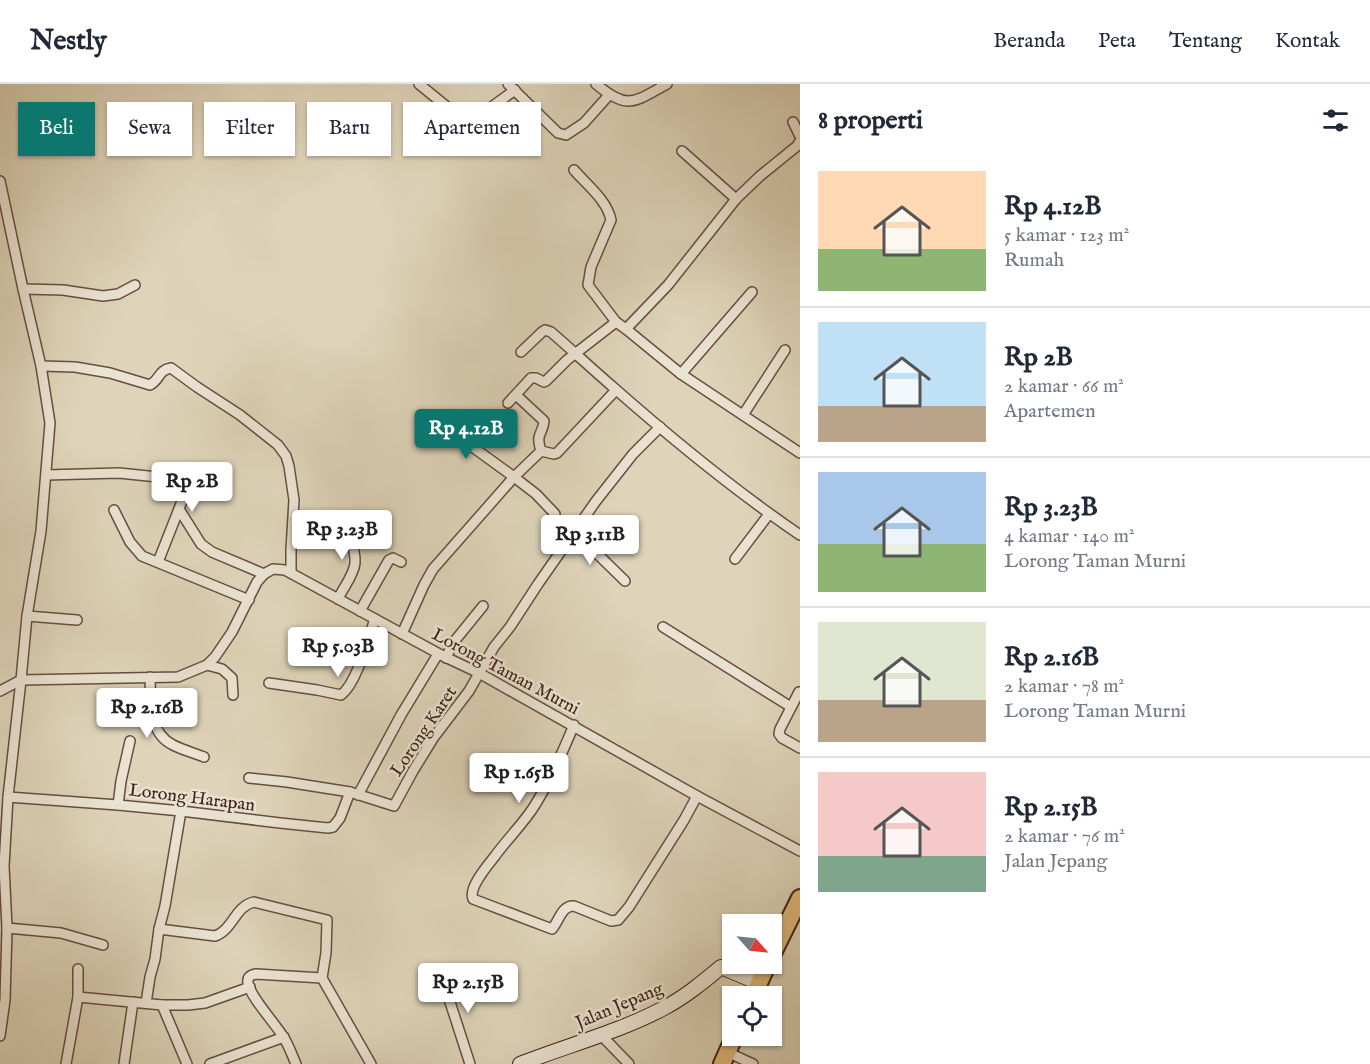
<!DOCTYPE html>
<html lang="id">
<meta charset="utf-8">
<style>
:root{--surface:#fff;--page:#f2f2f3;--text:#1f2937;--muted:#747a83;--line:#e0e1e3;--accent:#0f766e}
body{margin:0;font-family:"IM FELL English",serif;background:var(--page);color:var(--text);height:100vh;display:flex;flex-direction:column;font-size:22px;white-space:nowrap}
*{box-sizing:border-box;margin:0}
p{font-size:20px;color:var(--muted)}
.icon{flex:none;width:33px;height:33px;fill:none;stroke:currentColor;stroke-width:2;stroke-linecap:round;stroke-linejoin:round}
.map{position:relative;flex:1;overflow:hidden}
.drawer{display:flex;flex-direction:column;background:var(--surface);width:570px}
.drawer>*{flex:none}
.top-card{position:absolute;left:18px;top:18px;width:570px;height:54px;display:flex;gap:12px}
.needle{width:39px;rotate:117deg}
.controls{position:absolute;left:722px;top:830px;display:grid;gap:12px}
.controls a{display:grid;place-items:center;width:60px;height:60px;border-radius:0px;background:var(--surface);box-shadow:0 2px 4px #0004;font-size:30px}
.price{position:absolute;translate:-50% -51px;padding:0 14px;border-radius:6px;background:#fff;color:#222;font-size:20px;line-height:39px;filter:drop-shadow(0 2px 3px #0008)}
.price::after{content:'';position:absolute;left:50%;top:36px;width:18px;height:14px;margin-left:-9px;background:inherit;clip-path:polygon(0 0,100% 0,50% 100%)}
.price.on{background:var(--accent);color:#fff}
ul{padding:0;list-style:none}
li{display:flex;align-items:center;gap:18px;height:150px;padding:0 18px}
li+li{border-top:2px solid var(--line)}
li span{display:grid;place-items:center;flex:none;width:168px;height:120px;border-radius:0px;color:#555}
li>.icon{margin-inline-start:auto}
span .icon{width:72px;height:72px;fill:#fffc;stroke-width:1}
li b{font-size:26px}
h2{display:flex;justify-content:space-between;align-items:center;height:72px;padding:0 18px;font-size:26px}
.pill{padding:0 21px;border-radius:0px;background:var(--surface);box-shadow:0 2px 4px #0004;font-size:21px;line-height:54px}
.pill.on{background:var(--accent);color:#fff}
header{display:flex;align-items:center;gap:36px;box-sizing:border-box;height:84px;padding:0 30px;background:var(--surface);border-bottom:2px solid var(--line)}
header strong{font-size:28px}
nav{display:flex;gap:33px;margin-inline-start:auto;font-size:21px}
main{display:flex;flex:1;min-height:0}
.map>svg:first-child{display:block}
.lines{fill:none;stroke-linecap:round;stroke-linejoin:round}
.street-casing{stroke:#674e3f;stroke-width:12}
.secondary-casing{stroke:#3f2116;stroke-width:16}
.highway-casing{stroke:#3f2116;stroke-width:20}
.street{stroke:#eae3d2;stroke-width:9}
.secondary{stroke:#eae3d2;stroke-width:14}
.highway{stroke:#dfba7d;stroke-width:16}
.labels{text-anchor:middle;stroke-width:5;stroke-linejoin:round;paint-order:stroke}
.street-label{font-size:18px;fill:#3f2116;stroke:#eae3d2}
</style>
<header>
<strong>Nestly</strong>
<nav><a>Beranda</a><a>Peta</a><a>Tentang</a><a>Kontak</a></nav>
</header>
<main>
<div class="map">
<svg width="800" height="980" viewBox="0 0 800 980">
<rect width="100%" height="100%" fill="#ded4ba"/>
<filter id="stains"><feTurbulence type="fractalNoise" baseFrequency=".00333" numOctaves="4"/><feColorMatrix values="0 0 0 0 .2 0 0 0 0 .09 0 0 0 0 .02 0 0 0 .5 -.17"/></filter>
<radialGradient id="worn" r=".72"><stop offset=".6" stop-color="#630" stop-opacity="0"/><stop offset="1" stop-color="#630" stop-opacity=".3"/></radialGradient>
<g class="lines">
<g class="street-casing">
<g id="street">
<path d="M 419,0 L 468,40 L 515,6"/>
<path d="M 508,0 L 558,49 L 566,51 L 584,39 L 609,11"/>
<path d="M 596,0 C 628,27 634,18 667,0"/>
<path d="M 793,38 L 800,52"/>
<path d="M 682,67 L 736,115"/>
<path d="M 574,86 C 587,101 607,116 611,136 L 591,183 L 588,201 L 616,238"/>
<path d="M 0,97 L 23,205 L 41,282 L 50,339 L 41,447 L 27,532 L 21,596 L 8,713 L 4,782 L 7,844 L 5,916 L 0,952"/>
<path d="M 23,205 L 63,206 L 103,212 L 118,210 L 135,201"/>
<path d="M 752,208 L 681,290 L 800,369"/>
<path d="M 626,245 L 668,201 L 736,115 L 760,92 L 797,62 L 800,57"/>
<path d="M 521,268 L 542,248 L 545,246 L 551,248 C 572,266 592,285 613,303 C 672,355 734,406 800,451"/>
<path d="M 41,282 L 75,283 L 110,289 L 150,301 C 160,296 158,286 171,284 L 197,303 L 240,331 L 278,361 L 286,372 L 289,382 L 294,416 L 291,466 L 291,489"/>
<path d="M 516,311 L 544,337 C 543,351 535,348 541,367"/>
<path d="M 508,319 L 531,294 L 536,294 L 544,298 L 546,297 L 567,276 L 616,238 L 626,245 L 681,290"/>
<path d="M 743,331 L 785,266"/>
<path d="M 444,335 L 452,348 L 514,393 L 536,410 L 555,430"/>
<path d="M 541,367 L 554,370 L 557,369 L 616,306"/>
<path d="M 46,391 L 119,389 L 177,395 C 184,398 186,399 186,407 L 158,478"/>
<path d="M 179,425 L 201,460 L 212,468 L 264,490"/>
<path d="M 114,426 L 130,458 L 142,472 L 249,516"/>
<path d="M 575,448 L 625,497"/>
<path d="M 735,475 L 769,430"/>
<path d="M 338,515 C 343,504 354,491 355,479 C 356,465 349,465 357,450"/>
<path d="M 360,527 L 389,476 L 393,474 L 401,478"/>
<path d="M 27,532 L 77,536"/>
<path d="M 663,543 L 791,623"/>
<path d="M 402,550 L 424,501 L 433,485 L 514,393 L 541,367"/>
<path d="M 446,574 L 453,559 L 483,522"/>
<path d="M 207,581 L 222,585 L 232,594 L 233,611"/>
<path d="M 150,593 C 151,617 148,649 173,661 C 183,666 194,669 204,673"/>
<path d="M 269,599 L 317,606 L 341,611 C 357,599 368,555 375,535"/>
<path d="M 0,607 L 21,596 L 178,593 L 207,581 L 215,573 L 232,548 L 257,498 L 264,490 L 273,485 L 285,486 L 443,572 L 479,589 L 697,712 L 800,767"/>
<path d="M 799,608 L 780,645 L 779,650 L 782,654 L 800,664"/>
<path d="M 574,641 C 562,669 551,695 535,721 C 524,739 508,754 495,772 C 488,781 468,804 473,815 L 552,845 C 559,837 562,821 574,822 L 611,837 L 618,836 L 629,823 L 684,736 L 697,712"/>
<path d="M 249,694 L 287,698 L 350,708 L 394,722 L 413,687 L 434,653 L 469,607 L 494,563 L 510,543 L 538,500 L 596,417 L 633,370 L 660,343"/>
<path d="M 358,711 L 401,631 L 438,570"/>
<path d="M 8,713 L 118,721 L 181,727 L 280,739 L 328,744 L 333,743 L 340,734 L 350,708"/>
<path d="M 118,721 L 121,697 L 130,657"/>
<path d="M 7,844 L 61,849 L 103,861"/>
<path d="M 159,845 L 215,852 C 233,846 235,822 254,818 L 327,836 L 326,869 L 322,894 L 371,980"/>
<path d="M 440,887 L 470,980"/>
<path d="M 78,913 L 162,921 L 187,980"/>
<path d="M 146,919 L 150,893 L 155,875 L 159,845 L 165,822 L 181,727"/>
<path d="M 162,921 L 188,921 L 205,919 L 250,903"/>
<path d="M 601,951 L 629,980"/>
<path d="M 727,968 L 753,980"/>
<path d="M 66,980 L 78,913 L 78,885"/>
<path d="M 124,980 L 133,918"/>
<path d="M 210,980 L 284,953"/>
<path d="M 296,980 C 292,971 289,962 284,954 C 276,940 250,913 248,899 C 247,893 251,891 256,890 L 322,894"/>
</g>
</g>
<g class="secondary-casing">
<path id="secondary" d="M 520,980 C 568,961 619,948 664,924 C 685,913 703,898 721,883 L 759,899"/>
</g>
<g class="highway-casing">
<g id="highway">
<path d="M 771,873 L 800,814"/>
<path d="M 753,912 L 768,879"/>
<path d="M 722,980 L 735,951"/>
</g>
</g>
<use href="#street" class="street"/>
<use href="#secondary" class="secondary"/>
<use href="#highway" class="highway"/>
</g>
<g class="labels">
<g class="street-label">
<text transform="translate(506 587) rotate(28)" y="6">Lorong Taman Murni</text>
<text transform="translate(423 647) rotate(-56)" y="6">Lorong Karet</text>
<text transform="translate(192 713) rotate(7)" y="6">Lorong Harapan</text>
<text transform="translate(619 921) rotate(-23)" y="6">Jalan Jepang</text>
</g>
</g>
<rect width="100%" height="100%" filter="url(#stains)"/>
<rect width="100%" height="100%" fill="url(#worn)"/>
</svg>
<div class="controls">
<a><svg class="needle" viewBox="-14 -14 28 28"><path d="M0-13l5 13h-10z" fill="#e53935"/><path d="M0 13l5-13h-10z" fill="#747a83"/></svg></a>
<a><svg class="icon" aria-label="locate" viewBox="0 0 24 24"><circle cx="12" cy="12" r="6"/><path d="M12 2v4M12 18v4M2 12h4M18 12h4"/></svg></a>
</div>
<b class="price on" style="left:466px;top:376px">Rp 4.12B</b>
<b class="price" style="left:192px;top:429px">Rp 2B</b>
<b class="price" style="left:342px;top:477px">Rp 3.23B</b>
<b class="price" style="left:590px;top:482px">Rp 3.11B</b>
<b class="price" style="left:338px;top:594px">Rp 5.03B</b>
<b class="price" style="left:147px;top:655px">Rp 2.16B</b>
<b class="price" style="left:519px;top:720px">Rp 1.65B</b>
<b class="price" style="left:468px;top:930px">Rp 2.15B</b>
<div class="top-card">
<a class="pill on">Beli</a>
<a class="pill">Sewa</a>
<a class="pill">Filter</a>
<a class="pill">Baru</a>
<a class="pill">Apartemen</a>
</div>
</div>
<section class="drawer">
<h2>8 properti<svg class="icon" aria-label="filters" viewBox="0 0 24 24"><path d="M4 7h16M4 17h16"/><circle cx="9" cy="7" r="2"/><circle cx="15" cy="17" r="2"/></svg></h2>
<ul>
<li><span style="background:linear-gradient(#ffd9b3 65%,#8fb573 0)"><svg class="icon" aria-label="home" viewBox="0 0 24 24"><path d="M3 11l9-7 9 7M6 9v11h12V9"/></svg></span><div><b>Rp 4.12B</b><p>5 kamar · 123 m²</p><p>Rumah</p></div></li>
<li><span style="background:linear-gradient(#bfe0f5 70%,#b9a48a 0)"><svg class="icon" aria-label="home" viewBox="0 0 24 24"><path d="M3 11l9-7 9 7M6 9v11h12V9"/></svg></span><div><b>Rp 2B</b><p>2 kamar · 66 m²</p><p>Apartemen</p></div></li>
<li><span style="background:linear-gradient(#a9c7e8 60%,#8fb573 0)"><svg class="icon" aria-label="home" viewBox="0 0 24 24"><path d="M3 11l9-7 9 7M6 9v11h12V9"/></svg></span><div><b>Rp 3.23B</b><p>4 kamar · 140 m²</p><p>Lorong Taman Murni</p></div></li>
<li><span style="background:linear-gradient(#dfe7d0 65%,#b9a48a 0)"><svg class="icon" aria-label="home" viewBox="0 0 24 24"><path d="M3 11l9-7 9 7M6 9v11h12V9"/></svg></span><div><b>Rp 2.16B</b><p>2 kamar · 78 m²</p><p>Lorong Taman Murni</p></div></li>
<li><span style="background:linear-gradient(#f6c9c9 70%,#7fa58c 0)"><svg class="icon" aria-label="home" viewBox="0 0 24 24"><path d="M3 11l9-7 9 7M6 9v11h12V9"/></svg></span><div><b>Rp 2.15B</b><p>2 kamar · 76 m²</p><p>Jalan Jepang</p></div></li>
</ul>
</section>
</main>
